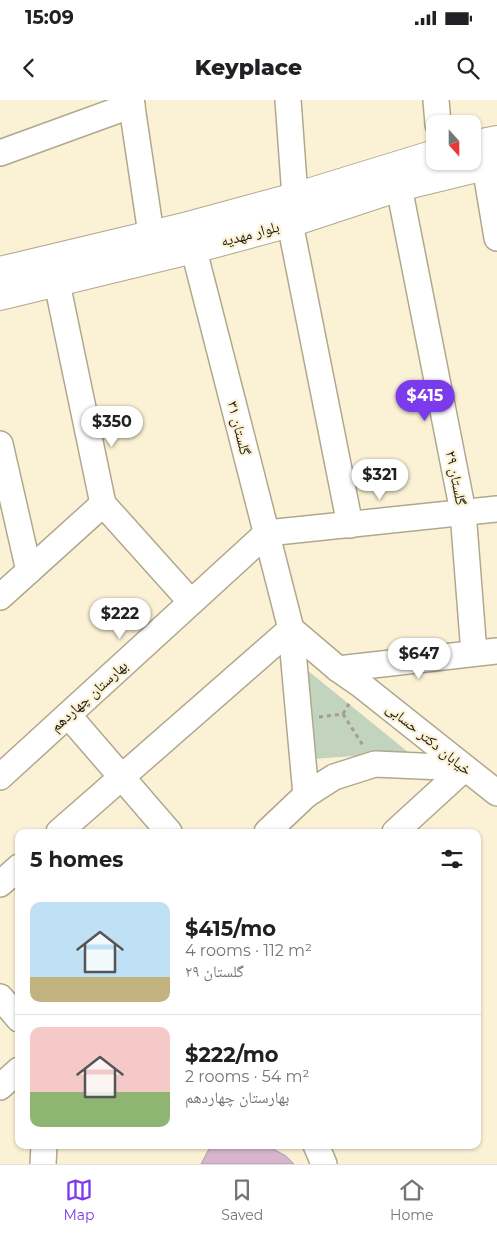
<!DOCTYPE html>
<meta charset="utf-8">
<style>
:root{--surface:#fff;--page:#f6f6f6;--text:#202124;--muted:#757577;--line:#e0e0e0;--accent:#7c3aed}
body{margin:0;font-family:Montserrat,"Noto Naskh Arabic",sans-serif;background:var(--page);color:var(--text);height:100vh;display:flex;flex-direction:column;font-size:19px;white-space:nowrap}
*{box-sizing:border-box;margin:0}
p{font-size:16px;color:var(--muted)}
.icon{flex:none;width:28px;height:28px;fill:none;stroke:currentColor;stroke-width:2;stroke-linecap:round;stroke-linejoin:round}
.map{position:relative;flex:1;overflow:hidden}
.side{position:absolute;left:15px;top:729px;width:466px;height:320px;display:flex;flex-direction:column;background:var(--surface);border-radius:10px;box-shadow:0 1px 4px #0004}
.side>*{flex:none}
.needle{width:32px;rotate:159deg}
.controls{position:absolute;left:426px;top:15px;display:grid;gap:10px}
.controls a{display:grid;place-items:center;width:55px;height:55px;border-radius:10px;background:var(--surface);box-shadow:0 1px 4px #0004;font-size:25px}
.price{position:absolute;translate:-50% -42px;padding:0 11px;border-radius:18px;background:#fff;color:#222;font-size:16px;line-height:32px;filter:drop-shadow(0 1px 2px #0008)}
.price::after{content:'';position:absolute;left:50%;top:30px;width:15px;height:11px;margin-left:-8px;background:inherit;clip-path:polygon(0 0,100% 0,50% 100%)}
.price.current{background:var(--accent);color:#fff}
ul{padding:0;list-style:none}
li{display:flex;align-items:center;gap:15px;height:125px;padding:0 15px}
li+li{border-top:1px solid var(--line)}
li span{display:grid;place-items:center;flex:none;width:140px;height:100px;border-radius:10px;color:#555}
li>.icon{margin-inline-start:auto}
span .icon{width:60px;height:60px;fill:#fffc;stroke-width:1}
li b{font-size:21px}
h2{display:flex;justify-content:space-between;align-items:center;height:60px;padding:0 15px;font-size:21px}
.status{display:flex;justify-content:space-between;align-items:center;height:35px;padding:0 25px;background:var(--surface);direction:ltr}
.status svg{height:14px;fill:currentColor}
header{display:flex;justify-content:space-between;align-items:center;height:65px;padding:0 15px;background:var(--surface);font-size:22px;font-weight:800}
.dock{display:flex;justify-content:space-around;align-items:center;height:70px;border-top:1px solid var(--line);background:var(--surface);font-size:14px;color:var(--muted)}
.dock a{display:grid;justify-items:center;gap:2px}
.dock .current{color:var(--accent)}
.map>svg:first-child{display:block}
.green{fill:#c2d4bd}
.building{fill:#d7b5cc;stroke:#b49bac}
.lines{fill:none;stroke-linecap:round;stroke-linejoin:round}
.minor-casing{stroke:#b0a88d;stroke-width:28}
.major-casing{stroke:#b0a88d;stroke-width:30}
.path{stroke:#a59e89;stroke-width:3;stroke-dasharray:4 4;stroke-linecap:butt}
.minor{stroke:#fff;stroke-width:25}
.major{stroke:#fff;stroke-width:28}
.labels{text-anchor:middle;stroke-width:4.5;stroke-linejoin:round;paint-order:stroke}
.street-label{font-size:15px;fill:#1d1a10;stroke:#fbf2d6}
</style>
<div class="status"><b>15:09</b><svg viewBox="0 0 49 12"><path d="M0 12V9h3v3zM5 12V6h3v6zM10 12V3h3v9zM15 12V0h3v12zM26 1h20v11H26zM47 4h2v5h-2z"/></svg></div>
<header><svg class="icon" aria-label="back" viewBox="0 0 24 24"><path d="M15 5l-7 7 7 7"/></svg>Keyplace<svg class="icon" aria-label="search" viewBox="0 0 24 24"><circle cx="10" cy="10" r="6"/><path d="M15 15l6 6"/></svg></header>
<div class="map">
<svg width="497" height="1064" viewBox="0 0 497 1064">
<rect width="100%" height="100%" fill="#fbf2d6"/>
<path class="green" d="M 307,570 L 408,652 L 313,659 Z"/>
<path class="building" d="M 211,1045 L 266,1045 L 286,1056 L 294,1064 L 201,1064 Z"/>
<g class="lines">
<g class="minor-casing">
<g id="minor">
<path d="M 131,0 L 151,134"/>
<path d="M 288,0 L 295,97"/>
<path d="M 436,0 L 438,24"/>
<path d="M 0,53 L 132,5"/>
<path d="M 485,66 L 497,138"/>
<path d="M 399,87 L 463,412 L 474,553"/>
<path d="M 290,123 L 350,425"/>
<path d="M 189,131 L 291,529 L 306,695 L 334,677 L 375,664 L 465,668"/>
<path d="M 57,183 L 103,404 L 191,502"/>
<path d="M 0,344 L 29,471"/>
<path d="M 0,497 L 103,404"/>
<path d="M 291,529 L 338,569 L 361,585 L 497,693"/>
<path d="M 338,569 L 497,551"/>
<path d="M 68,615 L 169,732"/>
<path d="M 0,677 L 267,433 L 497,409"/>
<path d="M 59,732 L 291,529"/>
<path d="M 267,732 L 306,695"/>
<path d="M 395,732 L 465,668"/>
<path d="M 0,784 L 19,767"/>
<path d="M 0,897 L 19,919"/>
<path d="M 0,987 L 19,970"/>
<path d="M 316,1045 L 324,1064"/>
<path d="M 43,1064 L 44,1045"/>
</g>
</g>
<g class="major-casing">
<g id="major">
<path d="M 472,45 L 497,40"/>
<path d="M 0,171 L 188,126 L 295,97 L 435,54"/>
<path d="M 0,196 L 194,149 L 290,123 L 399,87 L 497,63"/>
</g>
</g>
<g class="path">
<path d="M 343,614 L 364,647"/>
<path d="M 343,614 L 350,602"/>
<path d="M 319,617 L 343,614"/>
</g>
<use href="#minor" class="minor"/>
<use href="#major" class="major"/>
</g>
<g class="labels">
<g class="street-label">
<text transform="translate(250 134) rotate(-15)" y="5">بلوار مهدیه</text>
<text transform="translate(239 328) rotate(76)" y="5">گلستان ۳۱</text>
<text transform="translate(456 378) rotate(79)" y="5">گلستان ۲۹</text>
<text transform="translate(89 596) rotate(-42)" y="5">بهارستان چهاردهم</text>
<text transform="translate(429 639) rotate(39)" y="5">خیابان دکتر حسابی</text>
</g>
</g>
</svg>
<div class="controls">
<a><svg class="needle" viewBox="-14 -14 28 28"><path d="M0-13l5 13h-10z" fill="#e53935"/><path d="M0 13l5-13h-10z" fill="#757577"/></svg></a>
</div>
<b class="price current" style="left:425px;top:322px">$415</b>
<b class="price" style="left:112px;top:348px">$350</b>
<b class="price" style="left:380px;top:401px">$321</b>
<b class="price" style="left:120px;top:540px">$222</b>
<b class="price" style="left:419px;top:580px">$647</b>
<section class="side">
<h2>5 homes<svg class="icon" aria-label="filters" viewBox="0 0 24 24"><path d="M4 7h16M4 17h16"/><circle cx="9" cy="7" r="2"/><circle cx="15" cy="17" r="2"/></svg></h2>
<ul>
<li><span style="background:linear-gradient(#bfe0f5 75%,#c2b280 0)"><svg class="icon" aria-label="home" viewBox="0 0 24 24"><path d="M3 11l9-7 9 7M6 9v11h12V9"/></svg></span><div><b>$415/mo</b><p>4 rooms · 112 m²</p><p>گلستان ۲۹</p></div></li>
<li><span style="background:linear-gradient(#f6c9c9 65%,#8fb573 0)"><svg class="icon" aria-label="home" viewBox="0 0 24 24"><path d="M3 11l9-7 9 7M6 9v11h12V9"/></svg></span><div><b>$222/mo</b><p>2 rooms · 54 m²</p><p>بهارستان چهاردهم</p></div></li>
</ul>
</section>
</div>
<nav class="dock">
<a class="current"><svg class="icon" aria-label="map" viewBox="0 0 24 24"><path d="M3 6l6-2 6 2 6-2v14l-6 2-6-2-6 2zM9 4v14M15 6v14"/></svg>Map</a>
<a><svg class="icon" aria-label="saved" viewBox="0 0 24 24"><path d="M7 4h10v16l-5-4-5 4z"/></svg>Saved</a>
<a><svg class="icon" aria-label="home" viewBox="0 0 24 24"><path d="M3 11l9-7 9 7M6 9v11h12V9"/></svg>Home</a>
</nav>
